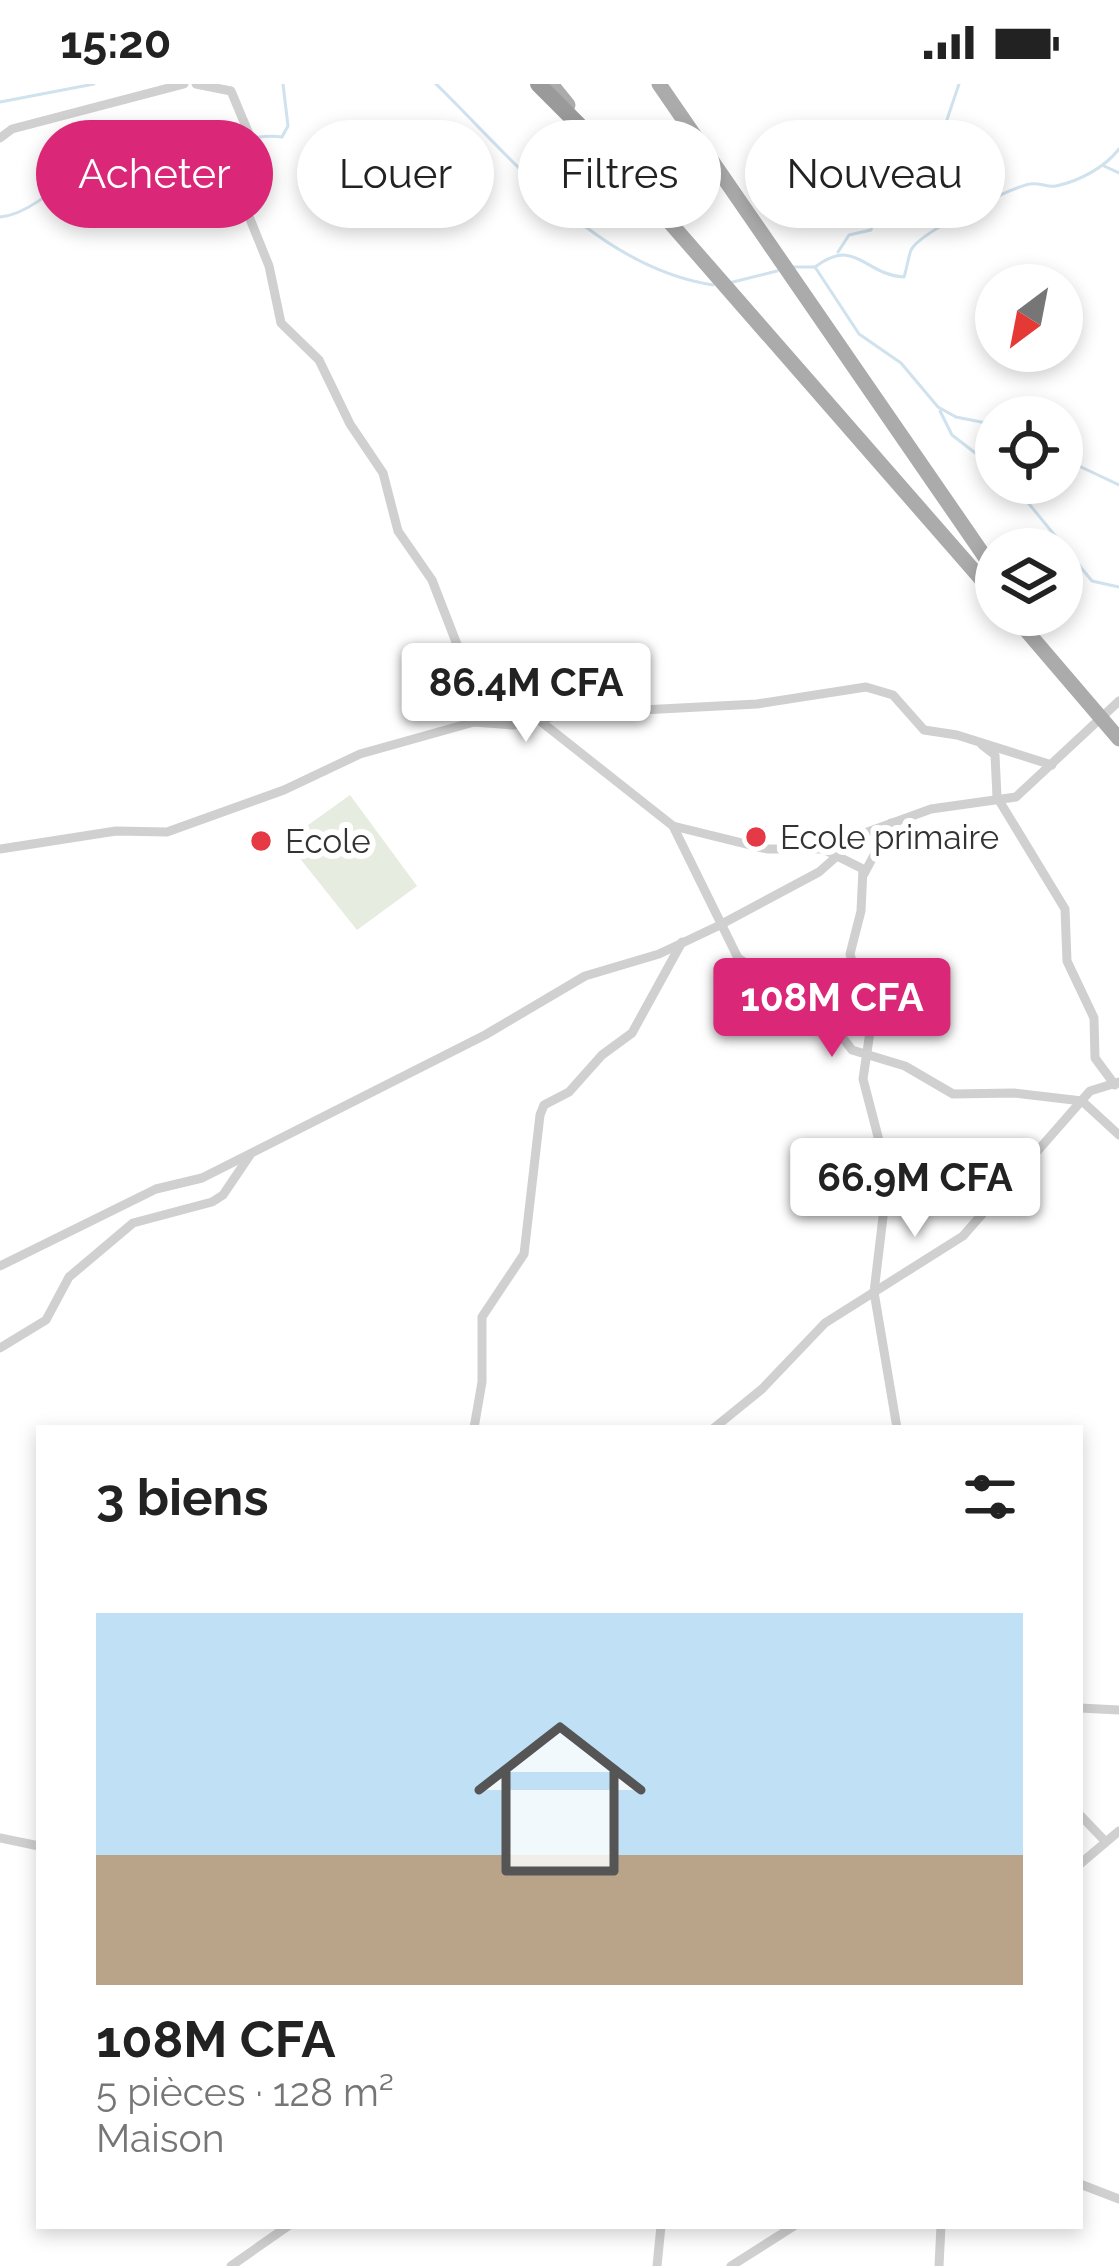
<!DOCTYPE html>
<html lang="fr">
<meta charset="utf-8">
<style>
:root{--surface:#fff;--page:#f2f2f2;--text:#222;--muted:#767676;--line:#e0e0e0;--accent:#db2777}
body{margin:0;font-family:Raleway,sans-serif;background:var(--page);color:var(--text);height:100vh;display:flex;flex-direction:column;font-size:45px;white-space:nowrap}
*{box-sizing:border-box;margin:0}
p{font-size:39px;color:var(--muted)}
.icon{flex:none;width:66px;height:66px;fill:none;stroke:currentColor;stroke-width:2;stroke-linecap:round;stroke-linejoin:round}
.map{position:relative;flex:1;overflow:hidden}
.details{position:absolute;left:36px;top:1341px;width:1047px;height:804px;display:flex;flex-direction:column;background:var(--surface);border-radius:0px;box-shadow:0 6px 18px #0003}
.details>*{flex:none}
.top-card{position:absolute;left:36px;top:36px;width:1047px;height:108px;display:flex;gap:24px}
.needle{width:78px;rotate:212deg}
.tools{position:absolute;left:975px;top:180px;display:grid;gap:24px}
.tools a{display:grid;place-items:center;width:108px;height:108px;border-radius:50%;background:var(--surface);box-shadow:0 6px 18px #0003;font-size:60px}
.price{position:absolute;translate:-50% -102px;padding:0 27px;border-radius:12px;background:#fff;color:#222;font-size:39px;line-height:78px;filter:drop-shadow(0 3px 6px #0008)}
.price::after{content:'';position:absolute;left:50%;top:72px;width:36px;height:27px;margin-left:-18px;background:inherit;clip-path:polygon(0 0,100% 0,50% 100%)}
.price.active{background:var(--accent);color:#fff}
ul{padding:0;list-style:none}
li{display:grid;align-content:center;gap:24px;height:636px;padding:0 60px}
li+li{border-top:3px solid var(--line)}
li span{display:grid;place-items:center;height:372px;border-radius:0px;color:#555}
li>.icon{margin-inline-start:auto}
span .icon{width:216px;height:216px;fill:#fffc;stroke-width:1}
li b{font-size:51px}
h2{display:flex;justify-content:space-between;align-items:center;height:144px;padding:0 60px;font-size:51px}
.pill{padding:0 42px;border-radius:54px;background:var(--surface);box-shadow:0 6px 18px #0003;font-size:42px;line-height:108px}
.pill.active{background:var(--accent);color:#fff}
.status{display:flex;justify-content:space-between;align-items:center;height:84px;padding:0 60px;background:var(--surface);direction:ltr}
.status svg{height:33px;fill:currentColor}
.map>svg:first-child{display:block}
.green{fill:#e6ecdf}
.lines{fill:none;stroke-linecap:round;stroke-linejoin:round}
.stream{stroke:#cfe2ee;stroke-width:3}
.street{stroke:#d0d0d0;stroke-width:9}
.primary{stroke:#ababab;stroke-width:15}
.highway{stroke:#9a9a9a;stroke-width:16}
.poi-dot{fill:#e63946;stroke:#fff;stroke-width:4.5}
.labels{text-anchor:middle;stroke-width:12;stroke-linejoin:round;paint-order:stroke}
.poi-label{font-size:33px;fill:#333;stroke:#fff;text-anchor:start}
</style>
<div class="status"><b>15:20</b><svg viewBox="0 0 49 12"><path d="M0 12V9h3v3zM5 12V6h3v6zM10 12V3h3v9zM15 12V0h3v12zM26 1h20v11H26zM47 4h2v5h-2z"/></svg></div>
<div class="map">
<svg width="1119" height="2182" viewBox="0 0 1119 2182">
<rect width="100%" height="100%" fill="#fff"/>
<path class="green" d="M 350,711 L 417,802 L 357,846 L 286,757 Z"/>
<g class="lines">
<g class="stream">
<path d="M 436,0 C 516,78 597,183 713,201"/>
<path d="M 0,18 L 94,0"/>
<path d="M 1104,82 L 1119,89"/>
<path d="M 0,133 C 24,131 54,108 70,89 C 81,76 82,60 98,52 C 137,33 158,60 189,62 C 221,65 249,49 282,53 L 288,42 L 283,0"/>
<path d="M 838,168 L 849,151 L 871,146 L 875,124 L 893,136 L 904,133 L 896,90 L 902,82 L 920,92 L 930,86 L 959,0"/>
<path d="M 793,183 L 815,183 L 859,250 L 901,279 L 938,323 L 956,333 L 996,341"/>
<path d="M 815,183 C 856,152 864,191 904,193 C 907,184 908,174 911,166 C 919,149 1011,103 1030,100 C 1040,98 1047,104 1056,102 C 1080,97 1105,83 1119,65"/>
<path d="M 729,199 L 777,187"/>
<path d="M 940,327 L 952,351 L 996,385"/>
<path d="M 1062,374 L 1119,401"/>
<path d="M 1012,399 L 1092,497 L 1119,503"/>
</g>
<g class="street">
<path d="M 196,0 L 231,7 L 249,50 L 246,125 L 269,182 L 281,239 L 319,276 L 350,340 L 383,389 L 398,447 L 432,496 L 463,576 L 673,742 L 767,765 L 823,765 L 863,785 L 861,827 L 850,870 L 871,941 L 863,995 L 888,1091 L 874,1208 L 897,1344"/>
<path d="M 0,54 L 12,45 L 184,0"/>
<path d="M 982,661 L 995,671 L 997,713 L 1065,825 L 1067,877 L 1094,934 L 1095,974 L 1115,1001"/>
<path d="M 673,742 L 738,874 L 827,933 L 852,966 L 905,982 L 953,1010 L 1014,1009 L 1082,1017 L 1119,1051"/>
<path d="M 0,765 L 116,747 L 167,748 L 284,706 L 360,670 L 474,638 L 513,641 L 565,630 L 757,620 L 866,603 L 893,611 L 924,646 L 957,651 L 1052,681"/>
<path d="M 864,790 L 891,739"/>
<path d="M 0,1182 L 156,1105 L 202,1094 L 485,951 L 585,892 L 659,870 L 718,842 L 819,788 L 862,750 L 931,725 L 1016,713 L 1119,617"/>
<path d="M 0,1264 L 46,1236 L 69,1193 L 133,1139 L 212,1118 L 223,1111 L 250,1071"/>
<path d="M 474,1344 L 482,1298 L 482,1233 L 524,1170 L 540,1031 L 544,1021 L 569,1008 L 602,971 L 632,949 L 682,858"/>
<path d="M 714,1344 L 762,1305 L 825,1239 L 963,1152 L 1090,1007 L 1119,998"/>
<path d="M 1080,1624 L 1119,1626"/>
<path d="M 1080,1731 L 1104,1756"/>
<path d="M 0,1754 L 39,1762"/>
<path d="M 1080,1780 L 1119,1747"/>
<path d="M 1080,2100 L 1119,2115"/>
<path d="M 231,2182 L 288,2142"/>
<path d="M 657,2182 L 661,2142"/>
<path d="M 731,2182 L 794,2142"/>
<path d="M 939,2182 L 941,2142"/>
</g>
<g class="primary">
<path d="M 551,0 L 568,21"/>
<path d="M 659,0 L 996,489"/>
<path d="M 611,71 L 996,512"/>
<path d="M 1013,531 L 1119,655"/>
</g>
<path class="highway" d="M 538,0 L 616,78"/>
</g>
<g class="poi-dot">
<circle cx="756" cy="753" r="12"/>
<circle cx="261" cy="757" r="12"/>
</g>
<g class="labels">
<g class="poi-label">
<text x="780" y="765">Ecole primaire</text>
<text x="285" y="769">Ecole</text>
</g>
</g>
</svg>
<div class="tools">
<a><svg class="needle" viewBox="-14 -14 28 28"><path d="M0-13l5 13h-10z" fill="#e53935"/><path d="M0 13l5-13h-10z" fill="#767676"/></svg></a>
<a><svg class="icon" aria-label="locate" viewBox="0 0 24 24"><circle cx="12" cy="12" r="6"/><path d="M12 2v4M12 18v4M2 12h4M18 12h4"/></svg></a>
<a><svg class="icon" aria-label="layers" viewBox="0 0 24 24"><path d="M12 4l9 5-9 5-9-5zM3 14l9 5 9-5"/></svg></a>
</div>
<b class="price" style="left:526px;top:661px">86.4M CFA</b>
<b class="price active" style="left:832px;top:976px">108M CFA</b>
<b class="price" style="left:915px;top:1156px">66.9M CFA</b>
<div class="top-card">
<a class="pill active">Acheter</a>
<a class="pill">Louer</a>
<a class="pill">Filtres</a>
<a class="pill">Nouveau</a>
</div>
<section class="details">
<h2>3 biens<svg class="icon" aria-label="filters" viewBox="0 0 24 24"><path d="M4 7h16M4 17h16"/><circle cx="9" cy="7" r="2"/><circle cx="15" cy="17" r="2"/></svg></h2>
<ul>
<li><span style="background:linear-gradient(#bfe0f5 65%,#b9a48a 0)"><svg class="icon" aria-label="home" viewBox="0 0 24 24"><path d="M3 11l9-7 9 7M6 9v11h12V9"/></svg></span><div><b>108M CFA</b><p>5 pièces · 128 m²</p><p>Maison</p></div></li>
</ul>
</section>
</div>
